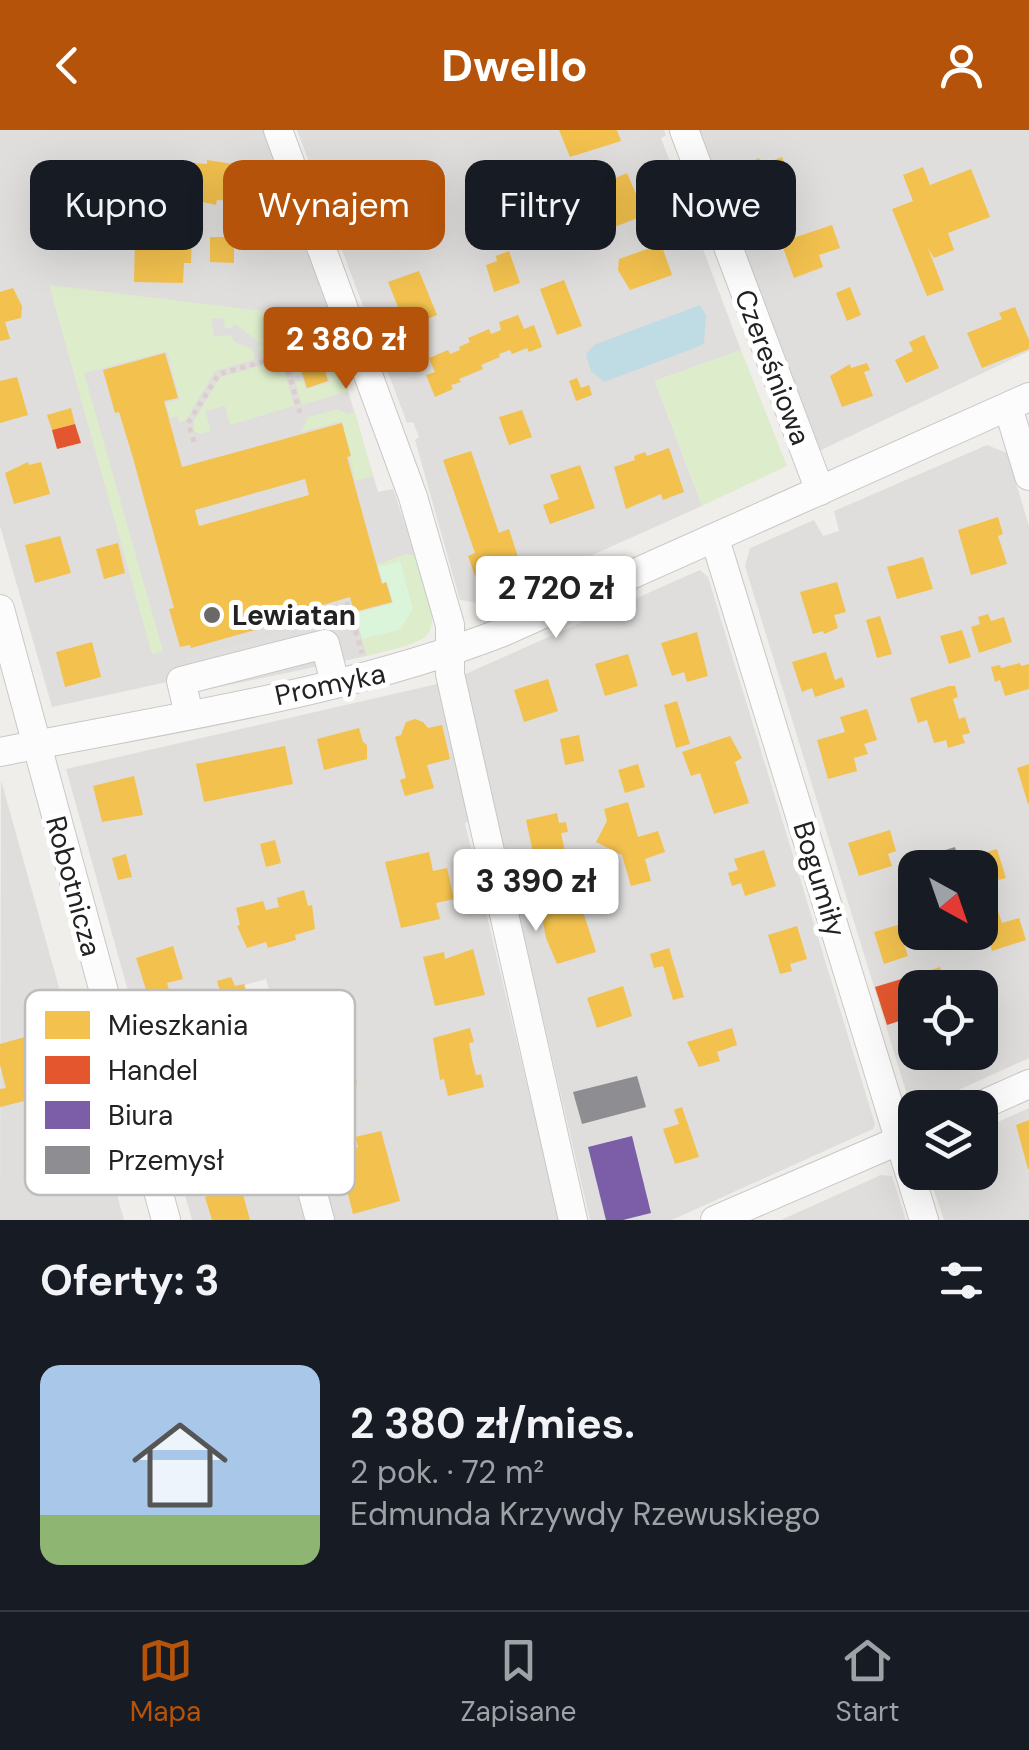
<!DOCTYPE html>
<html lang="pl">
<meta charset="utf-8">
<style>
:root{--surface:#171b24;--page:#242831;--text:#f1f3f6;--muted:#9ea1a6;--line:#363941;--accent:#b45309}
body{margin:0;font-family:"DM Sans",sans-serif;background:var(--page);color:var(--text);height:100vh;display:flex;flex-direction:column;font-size:38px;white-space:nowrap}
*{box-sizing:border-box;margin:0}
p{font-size:32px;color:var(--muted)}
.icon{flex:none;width:55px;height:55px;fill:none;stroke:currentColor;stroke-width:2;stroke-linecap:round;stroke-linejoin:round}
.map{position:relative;height:1090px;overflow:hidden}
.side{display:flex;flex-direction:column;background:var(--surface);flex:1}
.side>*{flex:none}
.banner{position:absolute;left:30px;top:30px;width:970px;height:90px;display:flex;gap:20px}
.needle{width:65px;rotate:140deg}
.controls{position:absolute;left:898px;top:720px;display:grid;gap:20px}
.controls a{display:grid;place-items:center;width:100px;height:100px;border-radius:20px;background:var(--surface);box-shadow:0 10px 40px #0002;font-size:50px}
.price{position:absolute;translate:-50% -85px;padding:0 22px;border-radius:10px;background:#fff;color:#222;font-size:32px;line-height:65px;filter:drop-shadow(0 2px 5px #0008)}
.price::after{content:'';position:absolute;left:50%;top:60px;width:30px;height:22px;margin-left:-15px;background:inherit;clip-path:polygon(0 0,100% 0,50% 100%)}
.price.selected{background:var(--accent);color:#fff}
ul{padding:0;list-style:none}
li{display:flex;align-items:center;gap:30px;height:250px;padding:0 40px}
li span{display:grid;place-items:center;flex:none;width:280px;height:200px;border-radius:20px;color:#555}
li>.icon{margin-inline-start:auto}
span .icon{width:120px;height:120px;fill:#fffc;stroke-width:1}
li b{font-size:42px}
h2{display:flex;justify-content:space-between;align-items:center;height:120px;padding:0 40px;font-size:42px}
.chip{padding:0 35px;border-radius:20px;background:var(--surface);box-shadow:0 10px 40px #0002;font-size:35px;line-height:90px}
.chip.selected{background:var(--accent);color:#fff}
header{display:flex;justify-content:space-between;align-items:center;height:130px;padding:0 40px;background:var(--accent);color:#fff;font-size:45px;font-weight:700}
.dock{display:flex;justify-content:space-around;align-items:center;height:140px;border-top:2px solid var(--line);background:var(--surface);font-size:28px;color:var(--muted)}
.dock a{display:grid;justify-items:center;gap:5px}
.dock .selected{color:var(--accent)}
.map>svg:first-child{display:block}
.residential{fill:#dfdedc;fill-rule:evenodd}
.grass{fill:#ddeccb}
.park{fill:#daf5da}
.parking{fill:#e0dfde}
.water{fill:#bfdbe3}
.homes{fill:#f2c14e;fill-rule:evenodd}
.shops{fill:#e4572e}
.offices{fill:#7b5ea7}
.industry{fill:#8d8d92}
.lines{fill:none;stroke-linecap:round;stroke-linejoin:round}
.minor-casing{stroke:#c9c8c7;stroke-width:30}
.path{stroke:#dccecd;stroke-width:5;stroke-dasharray:5 5;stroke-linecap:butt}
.minor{stroke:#fdfcfc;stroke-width:28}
.poi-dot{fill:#6a6968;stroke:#fff;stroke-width:4}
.labels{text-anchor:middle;stroke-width:10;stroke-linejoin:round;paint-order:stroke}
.street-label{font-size:28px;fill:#222;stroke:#fff}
.poi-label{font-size:28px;font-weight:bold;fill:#222;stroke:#fff;text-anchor:start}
.key{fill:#fff;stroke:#bdbdbd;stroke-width:2.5}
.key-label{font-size:28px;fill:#222}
</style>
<header><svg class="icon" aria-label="back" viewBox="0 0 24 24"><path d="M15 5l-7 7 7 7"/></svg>Dwello<svg class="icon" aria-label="person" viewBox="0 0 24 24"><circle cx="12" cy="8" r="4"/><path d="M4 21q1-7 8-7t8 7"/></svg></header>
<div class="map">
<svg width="1029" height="1090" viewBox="0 0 1029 1090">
<rect width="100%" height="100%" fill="#f0eeeb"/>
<g class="residential">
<path d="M 0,0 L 264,0 L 282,48 L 279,51 L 287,72 L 280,82 L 286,96 L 301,96 L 321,150 L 319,156 L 337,194 L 329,197 L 378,362 L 393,359 L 416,426 L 432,483 L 429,502 L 422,509 L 367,526 L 176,566 L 172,551 L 52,577 L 0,396 Z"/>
<path d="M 297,0 L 664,0 L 666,5 L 661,8 L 741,220 L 655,251 L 702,376 L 483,474 L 460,470 L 415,310 L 419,307 L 413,292 L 407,293 Z"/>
<path d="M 698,0 L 1029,0 L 1029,221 L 819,321 Z"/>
<path d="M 987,315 L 1007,323 L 1029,396 L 1029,928 L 912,981 L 745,436 L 750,418 L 814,390 L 823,406 L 839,401 L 834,381 ZM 915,738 L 980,738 L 980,802 L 915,802 ZM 915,858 L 980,858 L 980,922 L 915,922 Z"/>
<path d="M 700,440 L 708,447 L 875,994 L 873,999 L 672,1090 L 590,1090 L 463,545 Z"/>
<path d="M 437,554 L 445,560 L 474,690 L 465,693 L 559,1090 L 331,1090 L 266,849 L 245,855 L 308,1090 L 192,1090 L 66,639 Z"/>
<path d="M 1,650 L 124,1090 L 0,1090 Z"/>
<path d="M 1029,978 L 1029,1090 L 944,1090 L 928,1043 L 980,1042 L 980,1000 Z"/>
<path d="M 881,1045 L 892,1046 L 906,1090 L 781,1090 Z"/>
</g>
<g class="grass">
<path d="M 49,155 L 312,187 L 316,200 L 290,208 L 292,215 L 262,227 L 258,217 L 261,214 L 234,193 L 232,198 L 225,198 L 223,188 L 211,189 L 214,207 L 231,205 L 234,212 L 252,219 L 255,229 L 215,241 L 186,290 L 179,292 L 177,286 L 170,288 L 166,273 L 180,270 L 167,221 L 84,243 L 163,521 L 152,524 Z"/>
<path d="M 331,204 L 349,261 L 302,275 L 295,252 L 303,250 L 306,259 L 330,252 L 323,230 L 300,236 L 301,244 L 294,246 L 288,226 L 296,221 L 299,227 L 325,220 Z"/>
<path d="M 741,220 L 787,336 L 702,376 L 655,251 Z"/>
<path d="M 277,231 L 283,235 L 294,276 L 230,295 L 225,276 L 205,281 L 211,301 L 200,304 L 194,301 L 194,291 L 220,247 Z"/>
<path d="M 338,279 L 348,284 L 355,282 L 373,346 L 355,351 L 342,291 L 301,302 L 308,287 Z"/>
<path d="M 406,424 L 416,426 C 422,446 446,495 422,509 C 407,518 383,521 367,526 L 362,509 L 400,500 L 400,432 L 378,437 L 378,434 Z"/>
</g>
<path class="park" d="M 400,431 L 413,479 L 400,500 L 362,509 L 355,483 L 393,473 L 387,452 L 383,453 L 378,437 Z"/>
<path class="parking" d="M 348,484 L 352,500 L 190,545 L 186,529 Z"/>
<path class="water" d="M 700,175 L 706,185 L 704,213 L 700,216 L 604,252 L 591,241 L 586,224 L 594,215 Z"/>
<g class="homes">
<path d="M 559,0 L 617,0 L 621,11 L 570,27 Z"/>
<path d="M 782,27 L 791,48 L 781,52 L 785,63 L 758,74 L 752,56 L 745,59 L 736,38 L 759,28 L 762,35 Z"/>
<path d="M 207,30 L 239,35 L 238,49 L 234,49 L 234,57 L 238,57 L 238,71 L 217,70 L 216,75 L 194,70 L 194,58 L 190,57 L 190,33 L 207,34 Z"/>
<path d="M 82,31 L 124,32 L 123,68 L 119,68 L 119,82 L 89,81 L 90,67 L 81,67 Z"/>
<path d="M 390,37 L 402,68 L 387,74 L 391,85 L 370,93 L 354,51 Z"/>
<path d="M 923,37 L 930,55 L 971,39 L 990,87 L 948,103 L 954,120 L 934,128 L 928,118 L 944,160 L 927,166 L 892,79 L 913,71 L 903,45 Z"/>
<path d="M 627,43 L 645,85 L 607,100 L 590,59 Z"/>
<path d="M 832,95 L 840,118 L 819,125 L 823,137 L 794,148 L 781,112 Z"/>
<path d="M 176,106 L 192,106 L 191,133 L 184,133 L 183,153 L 134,152 L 135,109 L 176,110 Z"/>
<path d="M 210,107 L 234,107 L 234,133 L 210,132 Z"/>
<path d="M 661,114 L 672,145 L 630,160 L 618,140 L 619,129 Z"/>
<path d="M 509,121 L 520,153 L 494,162 L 486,135 L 497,131 L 496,126 Z"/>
<path d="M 419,141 L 437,185 L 406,197 L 388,152 Z"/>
<path d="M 564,150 L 582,196 L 557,205 L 540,159 Z"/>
<path d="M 850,157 L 861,185 L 847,191 L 836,163 Z"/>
<path d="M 13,158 L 22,176 L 21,188 L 5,192 L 10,209 L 0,211 L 0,162 Z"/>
<path d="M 1015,177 L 1029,210 L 1029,219 L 982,238 L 967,203 L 1002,189 L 999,183 Z"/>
<path d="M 518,185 L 524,199 L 534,195 L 542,217 L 529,222 L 527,218 L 512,224 L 510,220 L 499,224 L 500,227 L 481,235 L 483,239 L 459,249 L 461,252 L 451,255 L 453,259 L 435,267 L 426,245 L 435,242 L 429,228 L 448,220 L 450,224 L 460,220 L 459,217 L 470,212 L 468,208 L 489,199 L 491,204 L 501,200 L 499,192 Z"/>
<path d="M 319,201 L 325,219 L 299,227 L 293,209 Z"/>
<path d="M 924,205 L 939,238 L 906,253 L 895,230 L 913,221 L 909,212 Z"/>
<path d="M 165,223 L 178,268 L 164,271 L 182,337 L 342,293 L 351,326 L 347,327 L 365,393 L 382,454 L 386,452 L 392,472 L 354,482 L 350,467 L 319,476 L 321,486 L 286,496 L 282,484 L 267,489 L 269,496 L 191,518 L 190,515 L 180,517 L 169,479 L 174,478 L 133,328 L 119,282 L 115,283 L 103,240 ZM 305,349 L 309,365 L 199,396 L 195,380 Z"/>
<path d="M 322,231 L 328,251 L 307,258 L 300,237 Z"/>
<path d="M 867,233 L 870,240 L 864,242 L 873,266 L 842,277 L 830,246 L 850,234 L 851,238 Z"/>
<path d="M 17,247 L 28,285 L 0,293 L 0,251 Z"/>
<path d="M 577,248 L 581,258 L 589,255 L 592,265 L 576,271 L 569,251 Z"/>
<path d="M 71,278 L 75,294 L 52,300 L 47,285 Z"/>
<path d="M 522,280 L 532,307 L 509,315 L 499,287 Z"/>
<path d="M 669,318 L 684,362 L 663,370 L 661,364 L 626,379 L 614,337 L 635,330 L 634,326 L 645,322 L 647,326 Z"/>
<path d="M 471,321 L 499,403 L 509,399 L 523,443 L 485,460 L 482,453 L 478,454 L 468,426 L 475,423 L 443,330 Z"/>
<path d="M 28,332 L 29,335 L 41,332 L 50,364 L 14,374 L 5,343 Z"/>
<path d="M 580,335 L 595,378 L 550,394 L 543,375 L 559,369 L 550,345 Z"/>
<path d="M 998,387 L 1003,404 L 998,406 L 1007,434 L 971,445 L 958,400 Z"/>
<path d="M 60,406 L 71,443 L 35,453 L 25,415 Z"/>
<path d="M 118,413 L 125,443 L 104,449 L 96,419 Z"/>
<path d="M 923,427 L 933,459 L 897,469 L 887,437 Z"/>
<path d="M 837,452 L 846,482 L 834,485 L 838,498 L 824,504 L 823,501 L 813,504 L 800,462 Z"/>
<path d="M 988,484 L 991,491 L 1004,487 L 1012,512 L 979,523 L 971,497 L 980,494 L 978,487 Z"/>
<path d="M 880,486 L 892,524 L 877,528 L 866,490 Z"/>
<path d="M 962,500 L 971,527 L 949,534 L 940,506 Z"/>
<path d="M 697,502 L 708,546 L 687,552 L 684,542 L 672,546 L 661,513 Z"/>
<path d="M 92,512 L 101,547 L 65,557 L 56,522 Z"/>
<path d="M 826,522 L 835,550 L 842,547 L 845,557 L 815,567 L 812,558 L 802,562 L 792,532 Z"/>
<path d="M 628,524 L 638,556 L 605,566 L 595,534 Z"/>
<path d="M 1020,533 L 1021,536 L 1029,534 L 1029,559 L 1005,566 L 1000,550 L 995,552 L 991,537 L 1000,535 L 1001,538 Z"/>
<path d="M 548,549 L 558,581 L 524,592 L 514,560 Z"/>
<path d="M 949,556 L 955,556 L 958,567 L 953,569 L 959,589 L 965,587 L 970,603 L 962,605 L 965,613 L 948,618 L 946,610 L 934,613 L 927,590 L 918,593 L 910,568 Z"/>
<path d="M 677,571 L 690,614 L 676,618 L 664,575 Z"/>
<path d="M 867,579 L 877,610 L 864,614 L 868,624 L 854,628 L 857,641 L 828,649 L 817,610 L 845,602 L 840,587 Z"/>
<path d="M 415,589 L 423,592 L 428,598 L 442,595 L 450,629 L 427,635 L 434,658 L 405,666 L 400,650 L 406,648 L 395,607 L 401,605 L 406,592 Z"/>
<path d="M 359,598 L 363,612 L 367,615 L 367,629 L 324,640 L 317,609 Z"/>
<path d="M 579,605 L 584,631 L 565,635 L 560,609 Z"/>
<path d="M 730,606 L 742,628 L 735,632 L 749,673 L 714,684 L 700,643 L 691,646 L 682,622 Z"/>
<path d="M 285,616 L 293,654 L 204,672 L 196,634 Z"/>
<path d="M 638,634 L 645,657 L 625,663 L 618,640 Z"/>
<path d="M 1029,634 L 1029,674 L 1028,674 L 1017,638 Z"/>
<path d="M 134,646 L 143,685 L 102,692 L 93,656 Z"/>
<path d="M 628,672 L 638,707 L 658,701 L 665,722 L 645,729 L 651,751 L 631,756 L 622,725 L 596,712 L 607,691 L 604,679 Z"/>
<path d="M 557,683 L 559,693 L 566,692 L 568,702 L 561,703 L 565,721 L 534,727 L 526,690 Z"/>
<path d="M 890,700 L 896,721 L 888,724 L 892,736 L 859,746 L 848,713 Z"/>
<path d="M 275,710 L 281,733 L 266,737 L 260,714 Z"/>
<path d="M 997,719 L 1006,748 L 999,750 L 997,744 L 987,747 L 980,724 Z"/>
<path d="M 764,720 L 776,756 L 745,766 L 741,753 L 732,756 L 728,743 L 738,740 L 734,729 Z"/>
<path d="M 429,722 L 433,741 L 447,738 L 454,769 L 436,773 L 440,789 L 401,798 L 385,732 Z"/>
<path d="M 126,724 L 132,747 L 118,750 L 112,728 Z"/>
<path d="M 304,760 L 308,776 L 312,775 L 315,799 L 295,805 L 296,810 L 268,818 L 266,812 L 247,818 L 237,796 L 240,795 L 236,778 L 263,771 L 266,780 L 279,777 L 277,768 Z"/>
<path d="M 993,767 L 1002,793 L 1019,788 L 1026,810 L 992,821 L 984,794 L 980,796 L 980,771 Z"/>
<path d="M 579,769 L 596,822 L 557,834 L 546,808 L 541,781 Z"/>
<path d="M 898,795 L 900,802 L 908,800 L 910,809 L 903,811 L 908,826 L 884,834 L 874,802 Z"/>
<path d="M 797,796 L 807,829 L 790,834 L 792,841 L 780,844 L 768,805 Z"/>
<path d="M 173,816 L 183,849 L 167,853 L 175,881 L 155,888 L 136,828 Z"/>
<path d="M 669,818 L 684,867 L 673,870 L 663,836 L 654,838 L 650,824 Z"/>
<path d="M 473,819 L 485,865 L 435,876 L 423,827 L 444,822 L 445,829 Z"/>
<path d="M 940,837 L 946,858 L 915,858 L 914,869 L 908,847 Z"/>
<path d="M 231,847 L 235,856 L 244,854 L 252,889 L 219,898 L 210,863 L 220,861 L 217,851 Z"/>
<path d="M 623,856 L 632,886 L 597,898 L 587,868 Z"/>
<path d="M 325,889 L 330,890 L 331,895 L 338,899 L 346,897 L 357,954 L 325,963 L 319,940 L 315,941 L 303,897 Z"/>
<path d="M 470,898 L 474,912 L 469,913 L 472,929 L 476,945 L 481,944 L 484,957 L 448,966 L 444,949 L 440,950 L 433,908 Z"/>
<path d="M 732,898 L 737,915 L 717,922 L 720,931 L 699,937 L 687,912 Z"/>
<path d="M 50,900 L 56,922 L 47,925 L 54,950 L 65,948 L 69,960 L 0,977 L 0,959 L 6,958 L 0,935 L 0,914 Z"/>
<path d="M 682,977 L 699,1027 L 675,1034 L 663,999 L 679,994 L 674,980 Z"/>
<path d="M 1029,990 L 1029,1039 L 1028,1039 L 1016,995 Z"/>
<path d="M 381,1001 L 400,1071 L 353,1084 L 344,1048 L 356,1045 L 353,1035 L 341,1038 L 336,1023 L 358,1017 L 355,1007 Z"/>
<path d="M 226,1057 L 241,1057 L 250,1090 L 212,1090 L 205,1067 Z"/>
</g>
<g class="shops">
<path d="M 75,294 L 81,313 L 57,319 L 52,300 Z"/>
<path d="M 908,847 L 915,872 L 915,886 L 887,895 L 875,857 Z"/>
</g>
<path class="offices" d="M 632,1006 L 651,1083 L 623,1090 L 606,1090 L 588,1017 Z"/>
<g class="industry">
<path d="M 955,717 L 959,731 L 930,738 L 926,726 Z"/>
<path d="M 637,946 L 646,977 L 582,994 L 573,962 Z"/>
</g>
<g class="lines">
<g class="minor-casing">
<g id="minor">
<path d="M 278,0 L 413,367 L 450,495 L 450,544 L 573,1090"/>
<path d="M 684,0 L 820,361"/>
<path d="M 1008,277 L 1029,346"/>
<path d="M 715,409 L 924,1090"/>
<path d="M 0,479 L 166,1090"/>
<path d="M 189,584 L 181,551 L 325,514 L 335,553"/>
<path d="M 0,622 C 167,588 344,564 503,502 L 1029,267"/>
<path d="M 284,959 L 320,1090"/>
<path d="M 975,978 L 1029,954"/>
<path d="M 715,1090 L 914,1004"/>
</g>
</g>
<g class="path">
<path d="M 194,312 L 188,293 L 219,244 L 284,226 L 300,283"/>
<path d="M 347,472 L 362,523"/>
</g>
<use href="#minor" class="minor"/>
</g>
<circle class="poi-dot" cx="212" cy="485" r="10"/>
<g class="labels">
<g class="street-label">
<text transform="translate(773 237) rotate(69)" y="10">Czereśniowa</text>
<text transform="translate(330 554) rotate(-12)" y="10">Promyka</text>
<text transform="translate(820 749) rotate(73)" y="10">Bogumiły</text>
<text transform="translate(74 756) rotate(75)" y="10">Robotnicza</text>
</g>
<g class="poi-label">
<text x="232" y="495">Lewiatan</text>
</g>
</g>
<rect x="25" y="860" width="330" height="205" rx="15" class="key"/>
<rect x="45" y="881" width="45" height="28" fill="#f2c14e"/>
<rect x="45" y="926" width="45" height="28" fill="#e4572e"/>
<rect x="45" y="971" width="45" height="28" fill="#7b5ea7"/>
<rect x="45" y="1016" width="45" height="28" fill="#8d8d92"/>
<g class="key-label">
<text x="108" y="905">Mieszkania</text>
<text x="108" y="950">Handel</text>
<text x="108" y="995">Biura</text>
<text x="108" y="1040">Przemysł</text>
</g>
</svg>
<div class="controls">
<a><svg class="needle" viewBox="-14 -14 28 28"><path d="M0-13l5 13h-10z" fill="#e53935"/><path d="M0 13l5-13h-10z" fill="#9ea1a6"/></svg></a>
<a><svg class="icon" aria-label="locate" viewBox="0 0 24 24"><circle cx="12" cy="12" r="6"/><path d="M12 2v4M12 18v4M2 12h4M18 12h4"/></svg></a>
<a><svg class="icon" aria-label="layers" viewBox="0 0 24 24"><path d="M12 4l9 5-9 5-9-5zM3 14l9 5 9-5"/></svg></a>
</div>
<b class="price selected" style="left:346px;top:262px">2 380 zł</b>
<b class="price" style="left:556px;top:511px">2 720 zł</b>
<b class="price" style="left:536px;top:804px">3 390 zł</b>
<div class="banner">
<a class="chip">Kupno</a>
<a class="chip selected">Wynajem</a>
<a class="chip">Filtry</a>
<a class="chip">Nowe</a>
</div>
</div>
<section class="side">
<h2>Oferty: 3<svg class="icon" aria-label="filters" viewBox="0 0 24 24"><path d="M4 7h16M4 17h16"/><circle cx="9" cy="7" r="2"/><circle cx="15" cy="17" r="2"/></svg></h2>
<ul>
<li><span style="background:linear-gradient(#a9c7e8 75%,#8fb573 0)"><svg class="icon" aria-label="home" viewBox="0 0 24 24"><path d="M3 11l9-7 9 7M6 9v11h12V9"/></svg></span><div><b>2 380 zł/mies.</b><p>2 pok. · 72 m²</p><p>Edmunda Krzywdy Rzewuskiego</p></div></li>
</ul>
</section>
<nav class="dock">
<a class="selected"><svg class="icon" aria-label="map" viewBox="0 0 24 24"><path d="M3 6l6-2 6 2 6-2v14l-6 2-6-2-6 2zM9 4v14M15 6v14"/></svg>Mapa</a>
<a><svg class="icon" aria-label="saved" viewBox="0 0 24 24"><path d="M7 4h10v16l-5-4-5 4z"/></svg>Zapisane</a>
<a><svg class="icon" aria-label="home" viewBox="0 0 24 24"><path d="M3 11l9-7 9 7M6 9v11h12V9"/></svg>Start</a>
</nav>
